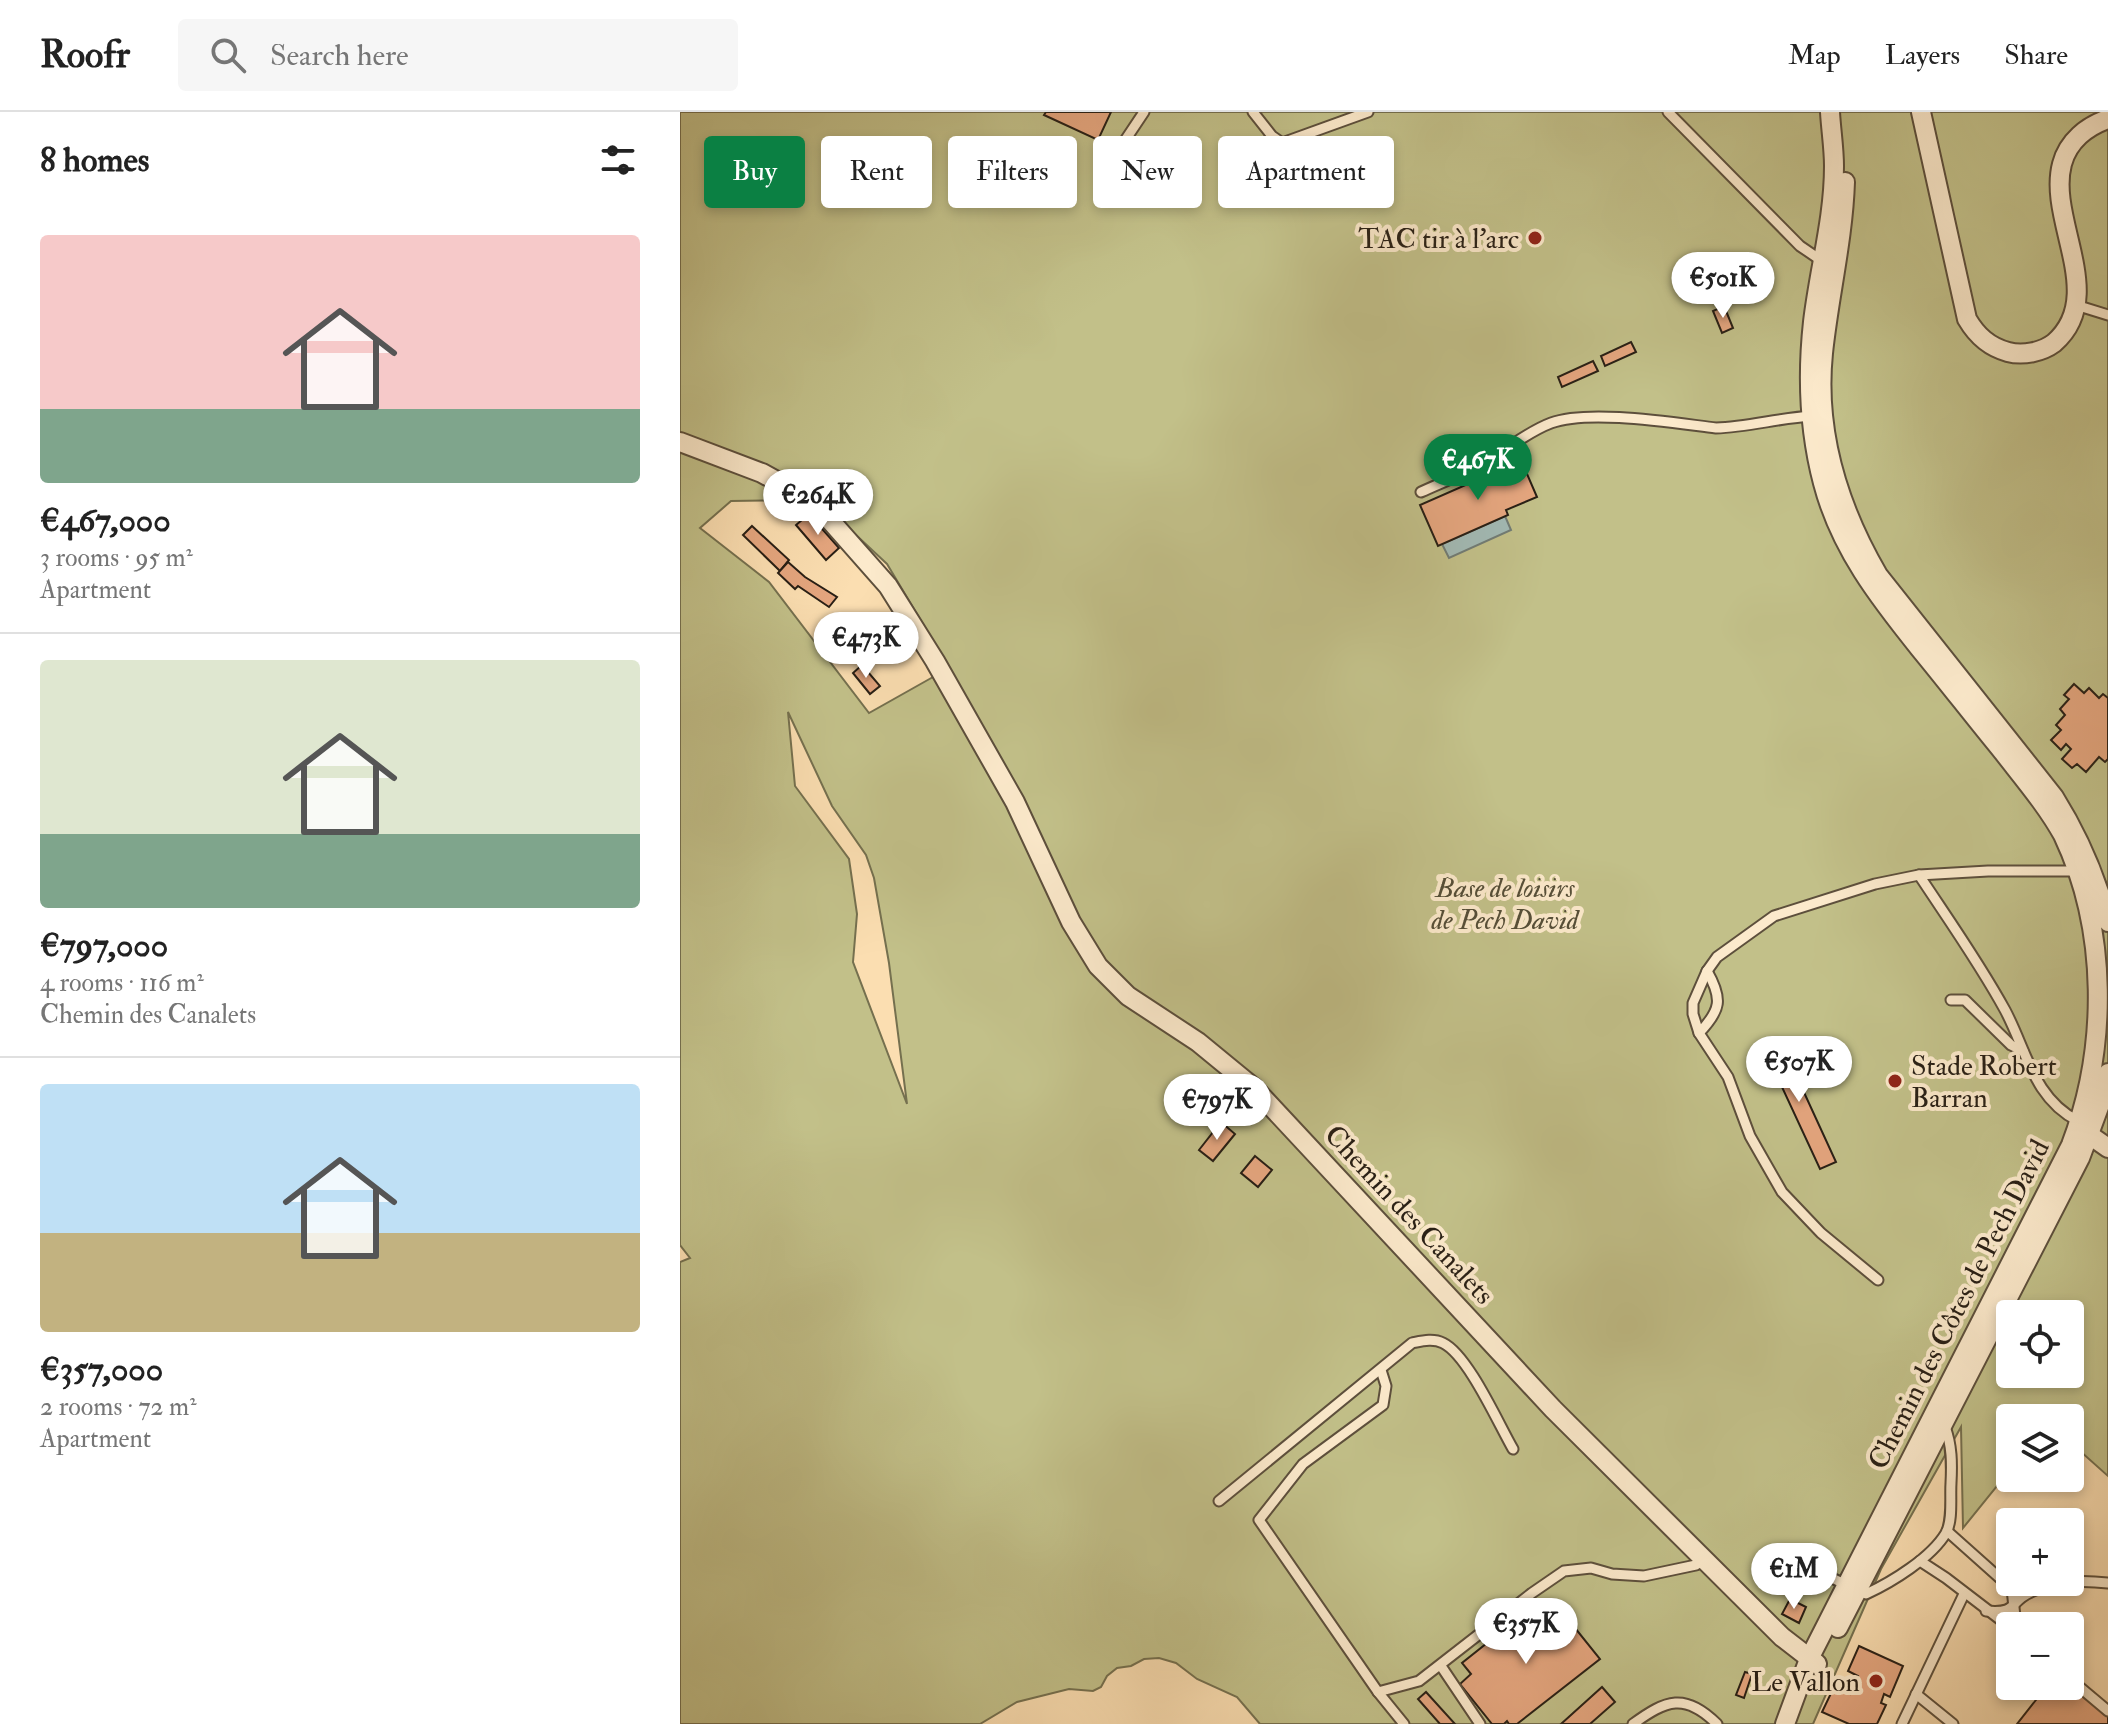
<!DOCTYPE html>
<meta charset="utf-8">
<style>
:root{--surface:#fff;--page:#f6f6f6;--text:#222;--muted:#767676;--line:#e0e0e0;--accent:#0b8043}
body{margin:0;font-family:"IM FELL Double Pica",serif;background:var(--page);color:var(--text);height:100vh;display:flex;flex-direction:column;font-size:30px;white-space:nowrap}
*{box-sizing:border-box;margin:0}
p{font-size:26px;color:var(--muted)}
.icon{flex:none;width:44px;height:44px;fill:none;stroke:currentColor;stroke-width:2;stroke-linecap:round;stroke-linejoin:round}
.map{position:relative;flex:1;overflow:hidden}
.sheet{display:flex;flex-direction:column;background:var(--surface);width:680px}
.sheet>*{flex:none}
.banner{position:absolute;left:24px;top:24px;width:760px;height:72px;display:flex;gap:16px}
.fabs{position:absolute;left:1316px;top:1188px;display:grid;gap:16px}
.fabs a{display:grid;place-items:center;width:88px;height:88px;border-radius:8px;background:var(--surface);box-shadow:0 4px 12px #0003;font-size:40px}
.price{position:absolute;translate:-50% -68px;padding:0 18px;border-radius:28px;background:#fff;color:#222;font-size:26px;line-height:52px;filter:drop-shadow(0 2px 4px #0008)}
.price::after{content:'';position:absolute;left:50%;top:48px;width:24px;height:18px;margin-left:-12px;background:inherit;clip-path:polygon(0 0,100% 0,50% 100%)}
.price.current{background:var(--accent);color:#fff}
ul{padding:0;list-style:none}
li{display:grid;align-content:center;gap:16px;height:424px;padding:0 40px}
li+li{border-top:2px solid var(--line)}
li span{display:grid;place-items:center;height:248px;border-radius:8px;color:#555}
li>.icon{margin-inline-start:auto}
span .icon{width:144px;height:144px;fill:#fffc;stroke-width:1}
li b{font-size:34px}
h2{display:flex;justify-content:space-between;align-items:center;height:96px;padding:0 40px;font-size:34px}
.tag{padding:0 28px;border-radius:8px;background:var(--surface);box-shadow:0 4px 12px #0003;font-size:28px;line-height:72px}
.tag.current{background:var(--accent);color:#fff}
header{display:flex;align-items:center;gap:48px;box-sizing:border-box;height:112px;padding:0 40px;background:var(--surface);border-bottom:2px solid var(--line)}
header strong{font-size:38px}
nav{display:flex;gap:44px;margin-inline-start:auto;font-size:28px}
.search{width:560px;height:72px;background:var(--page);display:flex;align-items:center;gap:20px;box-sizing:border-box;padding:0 28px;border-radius:8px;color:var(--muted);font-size:30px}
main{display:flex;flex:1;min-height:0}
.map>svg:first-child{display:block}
.green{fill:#c2c089;stroke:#75704f;stroke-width:2;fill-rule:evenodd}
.water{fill:#a2bab5;stroke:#717c75;stroke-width:2}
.building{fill:#e5a67f;stroke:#281f15;stroke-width:2}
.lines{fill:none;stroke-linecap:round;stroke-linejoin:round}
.service-casing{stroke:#5d4f3c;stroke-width:13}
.minor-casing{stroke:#5d4f3c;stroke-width:22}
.service{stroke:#fceacc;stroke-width:9}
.minor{stroke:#fceacc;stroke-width:18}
.poi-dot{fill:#8f2418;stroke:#fceacc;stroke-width:3}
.labels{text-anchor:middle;stroke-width:8;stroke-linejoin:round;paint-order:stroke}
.poi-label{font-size:28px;fill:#281f15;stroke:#fceacc;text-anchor:end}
.park-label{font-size:28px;font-style:italic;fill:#564f38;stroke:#fceacc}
.street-label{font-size:28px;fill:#281f15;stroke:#fceacc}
</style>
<header>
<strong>Roofr</strong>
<div class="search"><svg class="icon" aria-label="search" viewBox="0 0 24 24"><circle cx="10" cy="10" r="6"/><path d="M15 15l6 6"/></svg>Search here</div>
<nav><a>Map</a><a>Layers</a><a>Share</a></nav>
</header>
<main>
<section class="sheet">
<h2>8 homes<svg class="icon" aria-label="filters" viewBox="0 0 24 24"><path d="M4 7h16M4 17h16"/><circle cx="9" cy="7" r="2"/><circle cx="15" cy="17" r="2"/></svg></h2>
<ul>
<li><span style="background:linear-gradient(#f6c9c9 70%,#7fa58c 0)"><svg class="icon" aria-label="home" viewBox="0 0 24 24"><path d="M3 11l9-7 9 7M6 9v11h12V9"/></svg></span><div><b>€467,000</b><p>3 rooms · 95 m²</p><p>Apartment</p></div></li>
<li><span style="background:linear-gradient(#dfe7d0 70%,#7fa58c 0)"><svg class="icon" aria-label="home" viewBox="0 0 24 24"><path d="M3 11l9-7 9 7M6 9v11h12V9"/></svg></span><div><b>€797,000</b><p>4 rooms · 116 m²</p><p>Chemin des Canalets</p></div></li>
<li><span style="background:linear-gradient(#bfe0f5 60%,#c2b280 0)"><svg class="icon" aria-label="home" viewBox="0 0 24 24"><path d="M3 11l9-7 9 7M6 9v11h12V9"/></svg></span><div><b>€357,000</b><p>2 rooms · 72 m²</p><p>Apartment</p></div></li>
</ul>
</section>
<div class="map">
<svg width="1428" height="1612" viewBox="0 0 1428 1612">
<rect width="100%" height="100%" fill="#fbdeb1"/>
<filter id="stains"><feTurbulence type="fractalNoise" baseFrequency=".0025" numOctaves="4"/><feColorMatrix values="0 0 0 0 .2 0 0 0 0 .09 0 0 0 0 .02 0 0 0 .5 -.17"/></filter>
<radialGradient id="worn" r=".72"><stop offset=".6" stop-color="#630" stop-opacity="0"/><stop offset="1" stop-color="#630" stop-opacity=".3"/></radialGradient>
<path class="green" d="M 0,0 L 1428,0 L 1428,1364 L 1390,1330 L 1390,1306 L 1330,1306 L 1330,1358 L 1283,1416 L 1281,1315 L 1201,1457 L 1133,1612 L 580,1612 L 557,1585 L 517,1567 L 496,1551 L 479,1546 L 464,1547 L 451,1554 L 437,1556 L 427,1564 L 421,1575 L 413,1579 L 389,1577 L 337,1590 L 300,1612 L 0,1612 L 0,1150 L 10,1146 L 0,1133 ZM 104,388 L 148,397 L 207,452 L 269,556 L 189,601 L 89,470 L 20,416 L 51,389 ZM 108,600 L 152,694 L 186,743 L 194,766 L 209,851 L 227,992 L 173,850 L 177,802 L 169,747 L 115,674 ZM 1330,1202 L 1390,1202 L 1390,1262 L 1330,1262 Z"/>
<path class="water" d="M 825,404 L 831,418 L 769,446 L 762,432 Z"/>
<g class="building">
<path d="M 366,0 L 431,0 L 418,28 L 364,3 Z"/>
<path d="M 1044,194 L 1053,216 L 1042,221 L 1033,199 Z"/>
<path d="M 951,230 L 956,240 L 925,254 L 921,244 Z"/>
<path d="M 913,249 L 918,259 L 882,275 L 878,265 Z"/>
<path d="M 841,348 L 857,385 L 826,398 L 828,403 L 758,434 L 740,393 L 788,372 L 785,364 L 807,354 L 810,362 L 824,356 L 823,352 Z"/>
<path d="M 129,402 L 159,436 L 146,448 L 116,413 Z"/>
<path d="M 72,414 L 109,448 L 100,459 L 63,423 Z"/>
<path d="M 108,450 L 125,465 L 157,485 L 149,495 L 118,474 L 115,477 L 98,461 Z"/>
<path d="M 182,553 L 200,574 L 190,582 L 173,561 Z"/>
<path d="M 1394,572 L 1404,581 L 1409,576 L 1419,586 L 1423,582 L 1428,586 L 1428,647 L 1425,650 L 1419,645 L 1406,660 L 1397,652 L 1392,656 L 1382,647 L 1391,637 L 1386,632 L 1381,638 L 1371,628 L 1381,618 L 1376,613 L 1385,603 L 1380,597 L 1389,587 L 1384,583 Z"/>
<path d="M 1099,926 L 1156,1050 L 1140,1057 L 1083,934 Z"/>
<path d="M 541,1010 L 555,1022 L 533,1049 L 519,1038 Z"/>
<path d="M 575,1044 L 592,1058 L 578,1075 L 561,1061 Z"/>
<path d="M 1110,1487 L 1126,1495 L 1119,1511 L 1102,1502 Z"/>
<path d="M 856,1492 L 871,1510 L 883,1501 L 920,1547 L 837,1612 L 829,1612 L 827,1609 L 824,1612 L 812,1612 L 780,1572 L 791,1562 L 782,1551 Z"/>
<path d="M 1179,1534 L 1223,1554 L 1210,1585 L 1204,1582 L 1201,1591 L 1206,1593 L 1197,1612 L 1169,1612 L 1142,1600 L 1154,1575 L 1170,1582 L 1178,1564 L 1168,1559 Z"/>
<path d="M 1065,1560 L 1072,1562 L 1064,1586 L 1056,1583 Z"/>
<path d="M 1390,1573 L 1428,1603 L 1428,1612 L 1337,1612 L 1367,1574 Z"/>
<path d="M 922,1575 L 935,1590 L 910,1612 L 881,1612 Z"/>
<path d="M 746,1580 L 775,1612 L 760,1612 L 738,1587 Z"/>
</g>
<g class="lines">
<g class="service-casing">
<g id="service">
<path d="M 573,0 L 592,24 L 602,31 L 688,0"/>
<path d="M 988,0 L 1120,134 L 1145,151"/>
<path d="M 438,39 L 464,0"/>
<path d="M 1399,194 L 1428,203"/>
<path d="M 741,380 C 763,370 786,361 807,349 C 829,336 847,320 871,311 C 909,297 994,311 1036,316 C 1068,315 1099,306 1132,304"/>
<path d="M 1239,763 C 1268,807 1300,852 1325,898 C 1347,939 1353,986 1398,1009"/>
<path d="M 1271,888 L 1285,888 L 1331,933 L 1343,939"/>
<path d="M 1019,921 C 1041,898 1043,887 1027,859"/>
<path d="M 1198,1168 L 1141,1121 L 1102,1080 L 1070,1024 L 1048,965 L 1019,921 L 1013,902 L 1013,891 L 1027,859 L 1037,845 L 1094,804 L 1195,772 L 1239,763 L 1308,759 L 1397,759"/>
<path d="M 701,1258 L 706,1274 L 703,1293 L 623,1352 L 579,1408 L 698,1580 L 724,1612"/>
<path d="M 539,1389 L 732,1231 C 742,1229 753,1226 763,1231 C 788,1243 818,1311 833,1337"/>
<path d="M 1267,1419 L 1332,1477 L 1336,1514"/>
<path d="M 1240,1449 L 1266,1466 L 1330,1515"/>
<path d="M 1137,1452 L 1154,1467 L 1186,1482 C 1212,1470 1251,1446 1266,1421 C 1273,1408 1270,1385 1271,1371 C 1272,1352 1272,1333 1265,1315"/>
<path d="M 1306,1499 C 1339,1502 1328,1490 1351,1480 C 1373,1469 1403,1468 1428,1471"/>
<path d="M 761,1554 L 800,1612"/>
<path d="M 1390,1567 L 1428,1599"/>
<path d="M 698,1580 L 739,1569 L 852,1481 L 884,1459 L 911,1456 L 932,1462 L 964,1464 L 1016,1453 L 1025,1447"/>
<path d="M 1236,1582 L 1273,1612"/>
<path d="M 953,1612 C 986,1588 1005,1580 1037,1612"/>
<path d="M 1222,1612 L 1284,1482"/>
</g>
</g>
<g class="minor-casing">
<g id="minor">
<path d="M 1241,0 L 1287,207 C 1297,224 1309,235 1328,240 C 1343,244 1362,240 1374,231 C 1428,184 1367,108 1382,52 C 1388,29 1407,14 1428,7"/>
<path d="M 1165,70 C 1163,128 1149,184 1143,241 C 1135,320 1159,396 1198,463 L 1374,685 C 1399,725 1416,764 1428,810"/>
<path d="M 0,330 L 82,361 L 120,382 L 148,406 L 208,474 L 255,549 L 335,690 L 391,810 L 418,854 L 448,884 L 518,930 L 574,976 L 873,1297 L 1102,1525 L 1137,1552"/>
<path d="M 1401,1017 L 1428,1036"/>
<path d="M 1158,1516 L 1400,1046 L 1425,979 L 1428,961"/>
<path d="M 1105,1612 L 1129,1547 L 1391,1033 C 1428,935 1428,818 1383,723 C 1367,694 1344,667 1323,640 C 1295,606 1268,571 1240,537 C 1199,486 1160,436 1143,371 C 1129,318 1127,265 1133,210 C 1139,158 1154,107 1154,54 C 1154,36 1151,18 1150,0"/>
</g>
</g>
<use href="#service" class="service"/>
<use href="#minor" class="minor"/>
</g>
<g class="poi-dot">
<circle cx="855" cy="126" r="8"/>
<circle cx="1215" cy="969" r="8"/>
<circle cx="1196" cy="1569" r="8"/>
</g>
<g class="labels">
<g class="poi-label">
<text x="839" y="136">TAC tir à l'arc</text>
<text x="1231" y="963" text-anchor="start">Stade Robert<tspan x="1231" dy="32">Barran</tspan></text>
<text x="1180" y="1579">Le Vallon</text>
</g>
<g class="park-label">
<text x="825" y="785">Base de loisirs<tspan x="825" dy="32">de Pech David</tspan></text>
</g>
<g class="street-label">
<text transform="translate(730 1102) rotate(47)" y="10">Chemin des Canalets</text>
<text transform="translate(1278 1192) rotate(-63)" y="10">Chemin des Côtes de Pech David</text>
</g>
</g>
<rect width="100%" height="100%" filter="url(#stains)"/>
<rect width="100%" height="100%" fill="url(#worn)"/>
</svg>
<div class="fabs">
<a><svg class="icon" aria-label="locate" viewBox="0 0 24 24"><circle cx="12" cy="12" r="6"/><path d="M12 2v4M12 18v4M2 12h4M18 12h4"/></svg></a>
<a><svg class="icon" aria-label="layers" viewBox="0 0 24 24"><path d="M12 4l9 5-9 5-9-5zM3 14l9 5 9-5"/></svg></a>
<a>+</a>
<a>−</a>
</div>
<b class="price" style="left:1043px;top:208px">€501K</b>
<b class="price current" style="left:798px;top:390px">€467K</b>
<b class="price" style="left:138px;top:425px">€264K</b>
<b class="price" style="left:186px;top:568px">€473K</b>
<b class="price" style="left:1119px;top:992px">€507K</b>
<b class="price" style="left:537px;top:1030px">€797K</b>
<b class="price" style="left:1114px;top:1499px">€1M</b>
<b class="price" style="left:846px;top:1554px">€357K</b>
<div class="banner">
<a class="tag current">Buy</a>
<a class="tag">Rent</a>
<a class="tag">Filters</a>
<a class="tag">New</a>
<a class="tag">Apartment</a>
</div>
</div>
</main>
